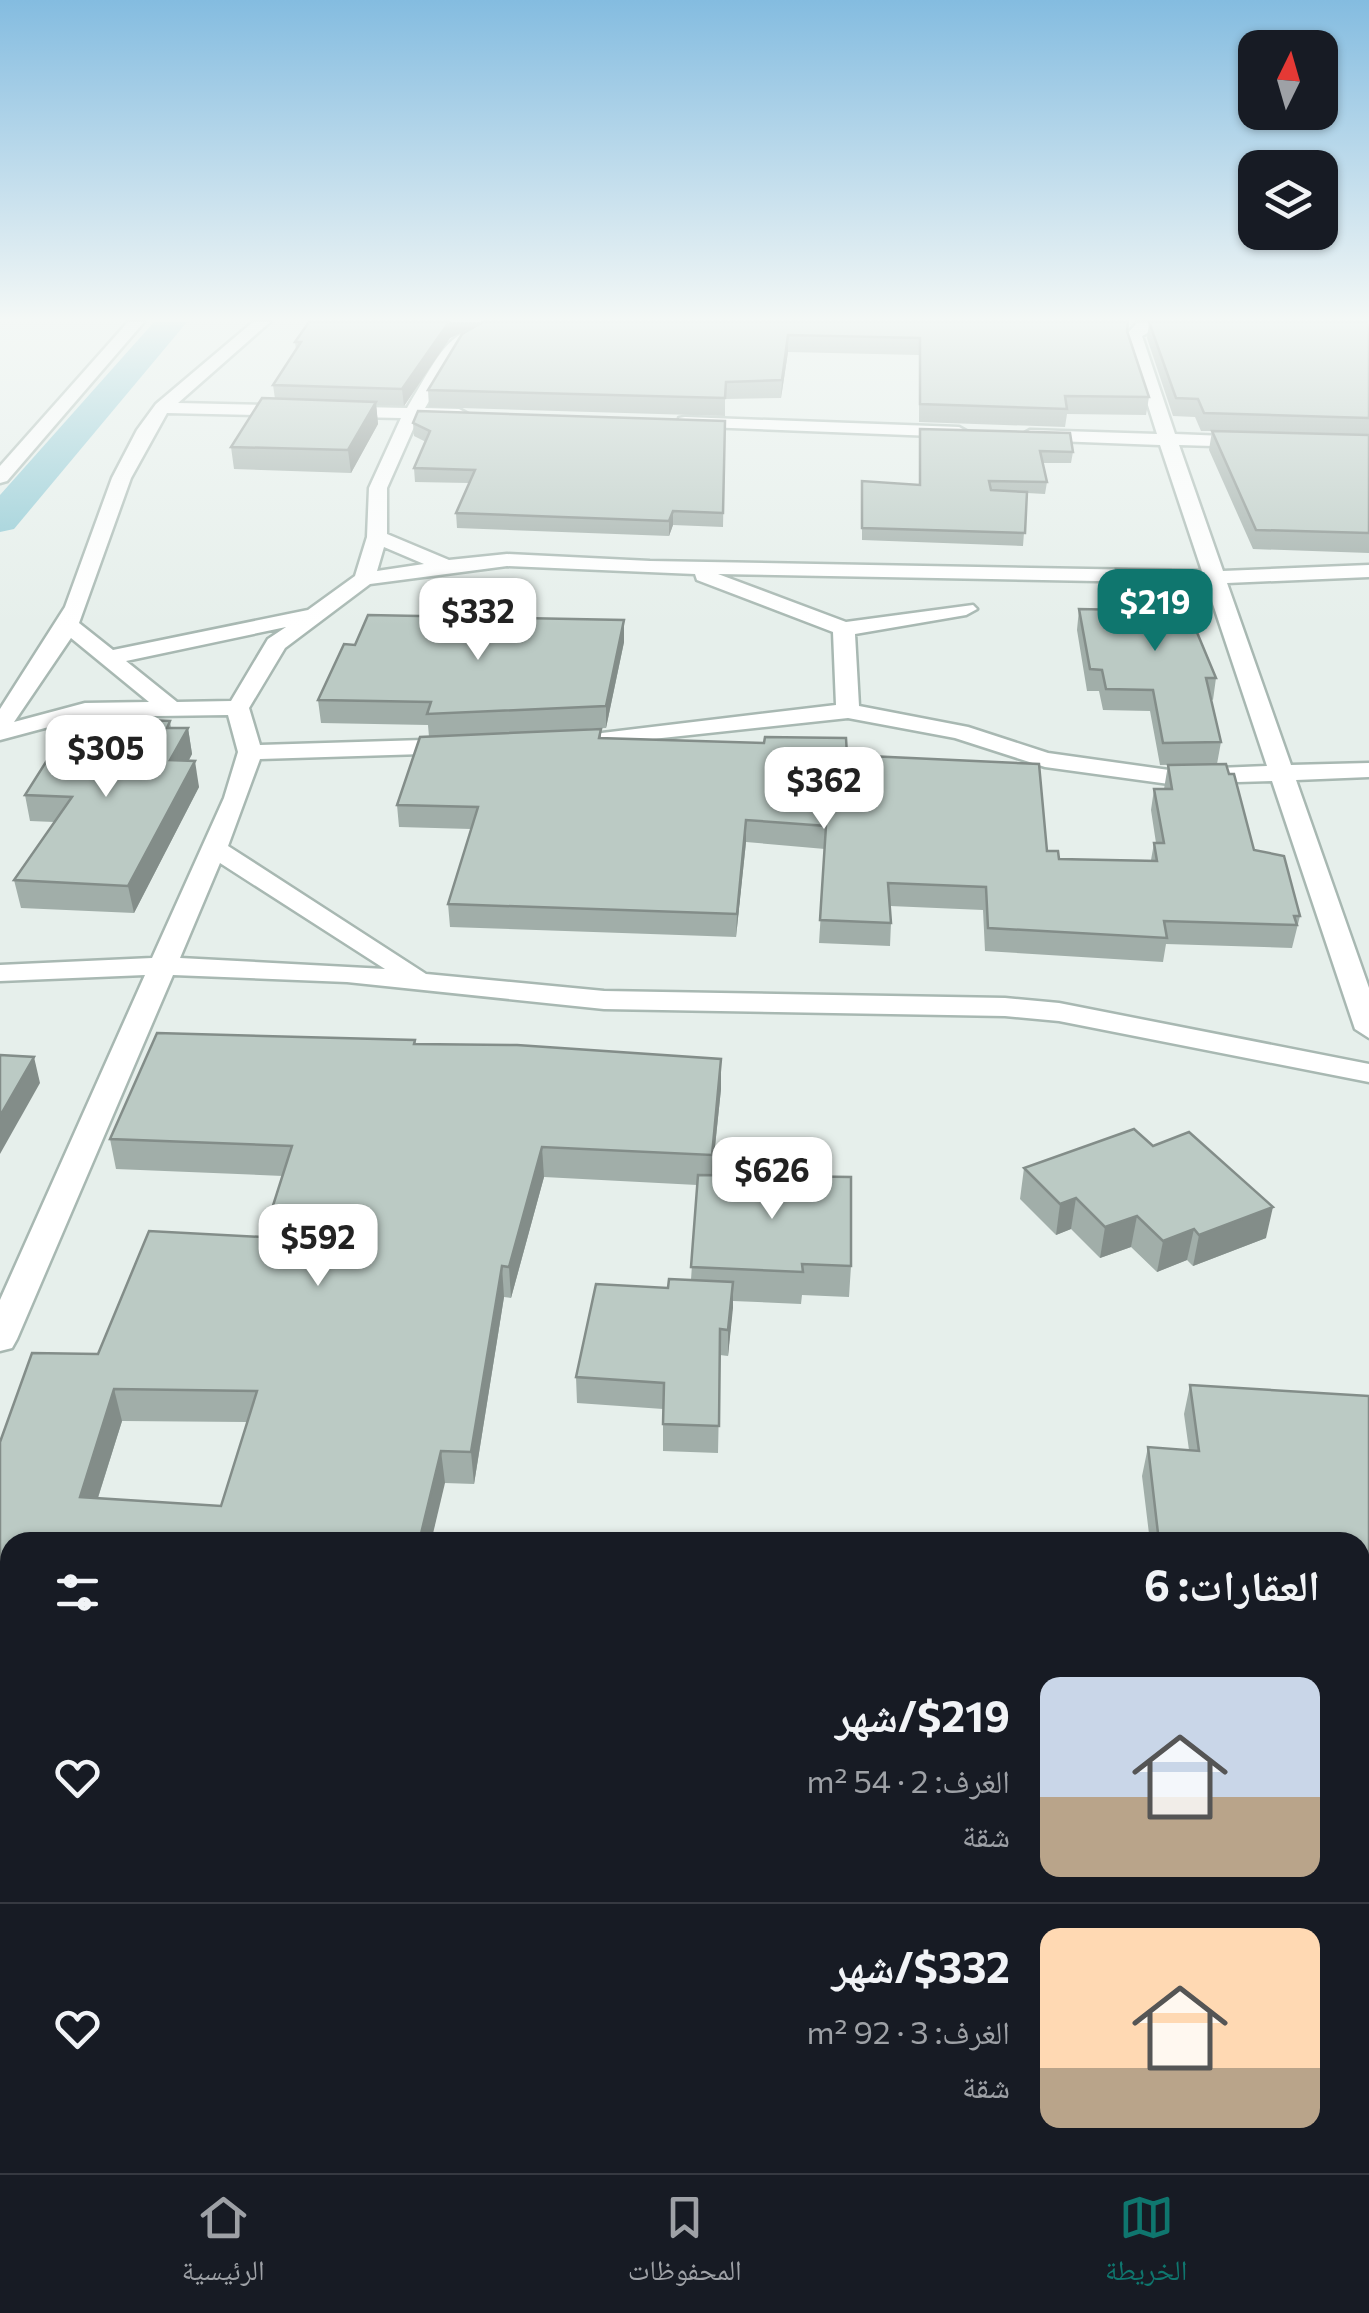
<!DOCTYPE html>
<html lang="ar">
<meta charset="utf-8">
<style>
:root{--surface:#171b24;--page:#242831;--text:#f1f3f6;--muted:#9ea1a6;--line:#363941;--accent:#0f766e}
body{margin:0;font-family:Commissioner,"Noto Naskh Arabic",sans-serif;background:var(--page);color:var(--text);direction:rtl;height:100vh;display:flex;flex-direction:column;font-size:38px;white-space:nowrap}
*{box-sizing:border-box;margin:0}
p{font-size:32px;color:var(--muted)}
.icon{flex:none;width:55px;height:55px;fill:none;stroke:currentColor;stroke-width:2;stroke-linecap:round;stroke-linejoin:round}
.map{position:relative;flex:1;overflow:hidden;direction:ltr}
.drawer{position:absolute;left:0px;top:1532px;width:1370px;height:642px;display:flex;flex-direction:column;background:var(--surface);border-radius:30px 30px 0 0;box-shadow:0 2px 8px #0004;direction:rtl}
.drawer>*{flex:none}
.needle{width:65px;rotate:5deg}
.buttons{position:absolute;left:1238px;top:30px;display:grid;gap:20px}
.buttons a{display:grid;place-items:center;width:100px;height:100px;border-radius:20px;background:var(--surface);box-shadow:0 2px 8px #0004;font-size:50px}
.price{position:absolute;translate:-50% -85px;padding:0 22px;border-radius:20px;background:#fff;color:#222;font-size:32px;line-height:65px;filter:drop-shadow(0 2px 5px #0008)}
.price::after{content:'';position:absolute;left:50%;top:60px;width:30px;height:22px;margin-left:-15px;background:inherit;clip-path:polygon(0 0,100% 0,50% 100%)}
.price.on{background:var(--accent);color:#fff}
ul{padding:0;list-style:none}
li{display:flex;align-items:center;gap:30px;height:250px;padding:0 50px}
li+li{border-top:2px solid var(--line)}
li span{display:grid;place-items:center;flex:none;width:280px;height:200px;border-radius:20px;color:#555}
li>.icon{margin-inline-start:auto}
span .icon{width:120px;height:120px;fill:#fffc;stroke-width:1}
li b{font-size:42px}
h2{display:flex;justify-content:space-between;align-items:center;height:120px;padding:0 50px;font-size:42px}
.menu{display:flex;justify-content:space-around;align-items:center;height:140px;border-top:2px solid var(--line);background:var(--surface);font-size:28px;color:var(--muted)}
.menu a{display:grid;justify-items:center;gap:5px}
.menu .on{color:var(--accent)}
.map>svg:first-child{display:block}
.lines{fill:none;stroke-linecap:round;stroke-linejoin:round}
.canal{fill:#8ec9d4;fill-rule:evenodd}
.minor-casing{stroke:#a8b8b2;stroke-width:5}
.minor{fill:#fff;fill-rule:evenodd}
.wall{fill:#a1aea9;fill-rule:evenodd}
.shaded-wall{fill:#838d89}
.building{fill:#bbcac4;stroke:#838d89;stroke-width:2.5;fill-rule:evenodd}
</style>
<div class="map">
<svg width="1369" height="2173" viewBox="0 0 1369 2173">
<rect width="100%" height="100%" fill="#e6efeb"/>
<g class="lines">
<path class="canal" d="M 154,322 L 187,322 L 14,529 L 0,532 L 0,495 Z"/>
<g class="minor-casing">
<g id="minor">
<path d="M 128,322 L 144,322 L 7,481 L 0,483 L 0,466 Z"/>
<path d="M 253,322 L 270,322 L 178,403 L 407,408 C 448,341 447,322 532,322 L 491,330 L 460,348 L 425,408 L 459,409 L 468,414 L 459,419 L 418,418 L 387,488 L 387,534 L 449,560 L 507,554 L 650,561 L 1202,571 L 1160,445 L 1030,440 L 1021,435 L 1030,430 L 1157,434 L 1126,335 L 1137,323 L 1168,322 L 1142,336 L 1175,434 L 1249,437 L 1258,442 L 1249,447 L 1179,445 L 1223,571 L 1369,565 L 1369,577 L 1227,583 L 1291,765 L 1369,763 L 1369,777 L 1296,780 L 1369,988 L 1369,1038 L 1355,1029 L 1272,781 L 1169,784 L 1045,767 L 955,738 L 848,718 L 569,748 L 565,743 L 577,736 L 836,705 L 833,632 L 697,580 L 695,574 L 507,566 L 370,584 L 285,648 L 249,708 L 260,745 L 456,739 L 468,746 L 456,753 L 260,759 L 228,846 L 426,974 L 604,991 L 1005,998 L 1059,1003 L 1369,1064 L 1369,1082 L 1059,1021 L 1005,1016 L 604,1009 L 347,982 L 173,975 L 17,1339 L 12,1348 L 0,1351 L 0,1300 L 145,975 L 0,981 L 0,965 L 152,958 L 224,798 L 238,752 L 228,715 L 86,717 L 0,740 L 0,709 L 65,607 L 112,478 L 137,430 L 156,404 ZM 167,413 L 401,418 L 369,488 L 367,537 L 355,576 L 308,610 L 113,650 L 79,623 L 131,478 ZM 384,547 L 424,564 L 377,571 ZM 718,574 L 1206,583 L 1267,766 L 1169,770 L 1048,753 L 968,727 L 859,706 L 855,634 L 966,615 L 977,609 L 973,605 L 846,622 ZM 286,627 L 268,639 L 231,701 L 177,702 L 126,661 ZM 71,638 L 149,702 L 85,703 L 14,722 ZM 220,863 L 385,969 L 180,958 Z"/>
<path d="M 685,417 L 959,427 L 968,432 L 959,437 L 679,426 L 679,418 Z"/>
<path d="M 0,2059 L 10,2060 L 10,2108 L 0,2107 Z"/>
<path d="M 1360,2141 L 1369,2141 L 1369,2173 L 1326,2173 L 1323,2165 L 1360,2165 Z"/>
<path d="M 394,2165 L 444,2165 L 442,2173 L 392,2173 Z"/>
</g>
</g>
<use href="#minor" class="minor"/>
</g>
<g class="wall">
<path d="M 309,322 L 1128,322 L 1127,331 L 1149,397 L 1146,415 L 1067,414 L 1065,427 L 919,422 L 919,355 L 788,352 L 781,398 L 725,399 L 725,416 L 429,407 L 428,390 L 462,334 L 481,323 L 450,338 L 404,406 L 376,405 L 378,424 L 351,473 L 234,469 L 231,447 L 262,398 L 275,399 L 273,385 L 296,350 L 295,342 Z"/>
<path d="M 1149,322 L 1369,322 L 1369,553 L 1253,549 L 1209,450 L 1212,431 L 1201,431 L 1195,417 L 1173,416 L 1147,338 Z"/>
<path d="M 725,421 L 723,527 L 673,525 L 669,536 L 457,528 L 456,513 L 469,483 L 415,482 L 414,468 L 426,442 L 414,436 L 413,423 Z"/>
<path d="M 920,429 L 1073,452 L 1071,463 L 1043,463 L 1047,482 L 1045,494 L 1027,493 L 1023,546 L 862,540 L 862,481 L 920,485 Z"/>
<path d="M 1116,569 L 1216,678 L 1213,700 L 1211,699 L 1221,742 L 1217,764 L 1160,765 L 1150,711 L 1103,710 L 1099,691 L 1087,691 L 1077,630 L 1079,609 L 1120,610 L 1114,589 Z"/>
<path d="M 624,620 L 624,642 L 606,728 L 470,735 L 601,729 L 601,738 L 847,755 L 1047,851 L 1059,859 L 1151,860 L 1154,843 L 1156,843 L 1151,810 L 1154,789 L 1164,789 L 1168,765 L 1254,850 L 1300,916 L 1292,948 L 1166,944 L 1163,962 L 985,951 L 983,910 L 890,906 L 891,923 L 890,946 L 819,943 L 825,849 L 746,842 L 736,937 L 450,927 L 448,904 L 471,829 L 399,827 L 397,805 L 429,737 L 428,725 L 321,723 L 318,700 L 355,645 Z"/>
<path d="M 170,721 L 171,728 L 188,728 L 192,754 L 189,760 L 199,787 L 134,913 L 21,908 L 14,880 L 54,822 L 30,821 L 25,795 L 95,725 Z"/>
<path d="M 415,1040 L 416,1044 L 721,1089 L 712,1175 L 851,1266 L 849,1297 L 802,1295 L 801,1304 L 733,1301 L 728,1356 L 720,1355 L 718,1453 L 663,1451 L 663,1409 L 577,1403 L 576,1377 L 668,1288 L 691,1280 L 697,1185 L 544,1177 L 511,1298 L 504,1297 L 474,1484 L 445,1483 L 10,1542 L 10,1684 L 0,1683 L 0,1442 L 98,1354 L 263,1237 L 283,1176 L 116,1169 L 110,1139 ZM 122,1421 L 247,1422 L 221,1506 L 98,1498 Z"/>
<path d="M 1153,1146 L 1266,1238 L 1193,1266 L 1187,1260 L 1157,1272 L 1131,1247 L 1100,1258 L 1071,1229 L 1056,1235 L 1020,1199 L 1024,1168 Z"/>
<path d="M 1190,1385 L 1369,1396 L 1369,1686 L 1360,1685 L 1360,1542 L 1150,1542 L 1142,1476 L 1148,1447 L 1189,1450 L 1184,1414 Z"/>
</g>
<g class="shaded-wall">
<path d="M 449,322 L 493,322 L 481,323 L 450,338 L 404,406 L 402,389 Z"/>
<path d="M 788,335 L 788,352 L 781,398 L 782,380 Z"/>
<path d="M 376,402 L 378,424 L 351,473 L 348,450 Z"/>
<path d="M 673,511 L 673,525 L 669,536 L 669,521 Z"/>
<path d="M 624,620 L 624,642 L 606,728 L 606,706 Z"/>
<path d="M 188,728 L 192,754 L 175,786 L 170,760 Z"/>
<path d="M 195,761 L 199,787 L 134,913 L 128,886 Z"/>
<path d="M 746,820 L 746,842 L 736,937 L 737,914 Z"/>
<path d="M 34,1057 L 40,1083 L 0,1154 L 0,1116 Z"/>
<path d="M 721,1059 L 721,1089 L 711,1185 L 712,1155 Z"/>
<path d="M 542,1147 L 544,1177 L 511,1298 L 509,1267 Z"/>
<path d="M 1076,1198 L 1071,1229 L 1056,1235 L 1060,1204 Z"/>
<path d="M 1273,1207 L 1266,1238 L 1193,1266 L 1199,1235 Z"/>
<path d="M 1137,1216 L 1131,1247 L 1100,1258 L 1105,1227 Z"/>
<path d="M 1194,1229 L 1187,1260 L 1157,1272 L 1163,1241 Z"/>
<path d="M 502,1266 L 504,1297 L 474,1484 L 471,1452 Z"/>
<path d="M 733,1282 L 733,1308 L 728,1356 L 728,1330 Z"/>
<path d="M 114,1389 L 122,1421 L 88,1529 L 80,1497 Z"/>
<path d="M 441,1451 L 445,1483 L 431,1542 L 419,1542 Z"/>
<path d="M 64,2165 L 88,2165 L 86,2173 L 62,2173 Z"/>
</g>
<g class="building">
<path d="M 309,322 L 449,322 L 402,389 L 273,385 L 301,342 L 295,342 Z"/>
<path d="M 483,322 L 1128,322 L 1127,331 L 1149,397 L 1065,396 L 1067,409 L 920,404 L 920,338 L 788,335 L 782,380 L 726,382 L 725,398 L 428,390 L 462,334 Z"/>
<path d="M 1149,322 L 1369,322 L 1369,418 L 1204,413 L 1198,399 L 1176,398 Z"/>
<path d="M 262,398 L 376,402 L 348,450 L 231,447 Z"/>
<path d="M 418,411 L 725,421 L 723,513 L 673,511 L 669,521 L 456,513 L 475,470 L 414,468 L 430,431 L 413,423 Z"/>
<path d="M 920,429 L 1070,433 L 1073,452 L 1040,451 L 1047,482 L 989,481 L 991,490 L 1027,492 L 1025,533 L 862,528 L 862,481 L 920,485 Z"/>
<path d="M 1212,431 L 1369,435 L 1369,533 L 1256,530 Z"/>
<path d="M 1116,569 L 1171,570 L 1216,678 L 1206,678 L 1221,742 L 1163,743 L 1153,690 L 1106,689 L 1102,670 L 1090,669 L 1079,609 L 1128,610 Z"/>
<path d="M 368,615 L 624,620 L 606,706 L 427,714 L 431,702 L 318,700 L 344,644 L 355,645 Z"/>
<path d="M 99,718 L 170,721 L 167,728 L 188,728 L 170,760 L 195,761 L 128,886 L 14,880 L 72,797 L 25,795 L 70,724 L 95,725 Z"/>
<path d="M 601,729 L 599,738 L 764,743 L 765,737 L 846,738 L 847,755 L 1039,764 L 1047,851 L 1058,851 L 1059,859 L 1157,861 L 1154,843 L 1164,843 L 1154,789 L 1172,789 L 1168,765 L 1226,764 L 1229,774 L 1234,774 L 1254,850 L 1284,856 L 1300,916 L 1294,916 L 1297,925 L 1164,921 L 1167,938 L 988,928 L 986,887 L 888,883 L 891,923 L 820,920 L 826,826 L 746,820 L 737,914 L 448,904 L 478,807 L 397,805 L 420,737 Z"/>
<path d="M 157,1033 L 415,1040 L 414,1044 L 517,1045 L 721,1059 L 712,1155 L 542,1147 L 509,1267 L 502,1266 L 471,1452 L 441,1451 L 419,1542 L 10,1542 L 10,1653 L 0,1653 L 0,1442 L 32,1353 L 98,1354 L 149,1231 L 263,1237 L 292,1146 L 110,1139 ZM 114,1389 L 257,1391 L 221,1506 L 80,1497 Z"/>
<path d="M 0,1055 L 34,1057 L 0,1116 Z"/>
<path d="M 1134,1129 L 1153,1146 L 1189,1132 L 1273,1207 L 1199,1235 L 1194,1229 L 1163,1241 L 1137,1216 L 1105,1227 L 1076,1198 L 1060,1204 L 1024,1168 Z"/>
<path d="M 698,1175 L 851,1177 L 851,1266 L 802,1264 L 803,1272 L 691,1267 Z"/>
<path d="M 669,1279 L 733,1282 L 728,1330 L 720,1329 L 719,1426 L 663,1424 L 664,1383 L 576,1377 L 596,1284 L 668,1288 Z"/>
<path d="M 1190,1385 L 1369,1396 L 1369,1656 L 1360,1655 L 1360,1542 L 1159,1542 L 1148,1447 L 1199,1451 Z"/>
<path d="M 0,2156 L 10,2157 L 10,2165 L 64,2165 L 62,2173 L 0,2173 Z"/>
<path d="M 201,2165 L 298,2165 L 338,2168 L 337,2173 L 199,2173 Z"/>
<path d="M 895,2168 L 939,2173 L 895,2173 Z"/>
</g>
<linearGradient id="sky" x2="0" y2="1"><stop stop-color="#84bce0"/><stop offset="0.51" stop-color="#f4f8f6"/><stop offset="1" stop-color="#f4f8f6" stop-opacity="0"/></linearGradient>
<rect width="1369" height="626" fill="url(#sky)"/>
</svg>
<div class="buttons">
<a><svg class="needle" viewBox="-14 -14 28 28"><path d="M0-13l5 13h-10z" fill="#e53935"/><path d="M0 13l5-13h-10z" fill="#9ea1a6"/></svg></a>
<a><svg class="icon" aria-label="layers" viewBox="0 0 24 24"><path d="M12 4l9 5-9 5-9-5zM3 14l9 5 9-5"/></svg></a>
</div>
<b class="price on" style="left:1155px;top:654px">$219</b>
<b class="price" style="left:478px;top:663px">$332</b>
<b class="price" style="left:106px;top:800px">$305</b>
<b class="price" style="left:824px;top:832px">$362</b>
<b class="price" style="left:772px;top:1222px">$626</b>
<b class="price" style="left:318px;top:1289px">$592</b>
<section class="drawer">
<h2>العقارات: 6<svg class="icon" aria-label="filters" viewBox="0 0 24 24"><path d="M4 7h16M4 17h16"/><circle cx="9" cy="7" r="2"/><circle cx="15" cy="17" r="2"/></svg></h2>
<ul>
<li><span style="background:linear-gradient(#c9d6e8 60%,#b9a48a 0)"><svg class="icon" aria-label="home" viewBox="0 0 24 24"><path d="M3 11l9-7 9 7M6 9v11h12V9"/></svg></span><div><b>$219/شهر</b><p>الغرف: 2 · 54 m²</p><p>شقة</p></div><svg class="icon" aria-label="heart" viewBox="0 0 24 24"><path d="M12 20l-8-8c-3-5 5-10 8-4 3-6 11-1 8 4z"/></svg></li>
<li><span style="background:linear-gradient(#ffd9b3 70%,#b9a48a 0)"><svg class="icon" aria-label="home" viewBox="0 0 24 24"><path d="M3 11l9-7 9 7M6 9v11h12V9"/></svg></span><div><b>$332/شهر</b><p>الغرف: 3 · 92 m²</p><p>شقة</p></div><svg class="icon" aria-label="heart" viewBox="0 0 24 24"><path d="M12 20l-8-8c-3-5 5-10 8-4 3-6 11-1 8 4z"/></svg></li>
</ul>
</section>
</div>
<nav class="menu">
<a class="on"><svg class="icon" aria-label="map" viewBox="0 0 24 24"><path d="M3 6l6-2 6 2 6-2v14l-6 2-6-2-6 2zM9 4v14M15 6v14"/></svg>الخريطة</a>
<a><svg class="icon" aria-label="saved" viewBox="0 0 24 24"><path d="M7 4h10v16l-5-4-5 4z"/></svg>المحفوظات</a>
<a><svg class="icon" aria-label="home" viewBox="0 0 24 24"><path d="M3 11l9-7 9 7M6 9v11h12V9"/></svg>الرئيسية</a>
</nav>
